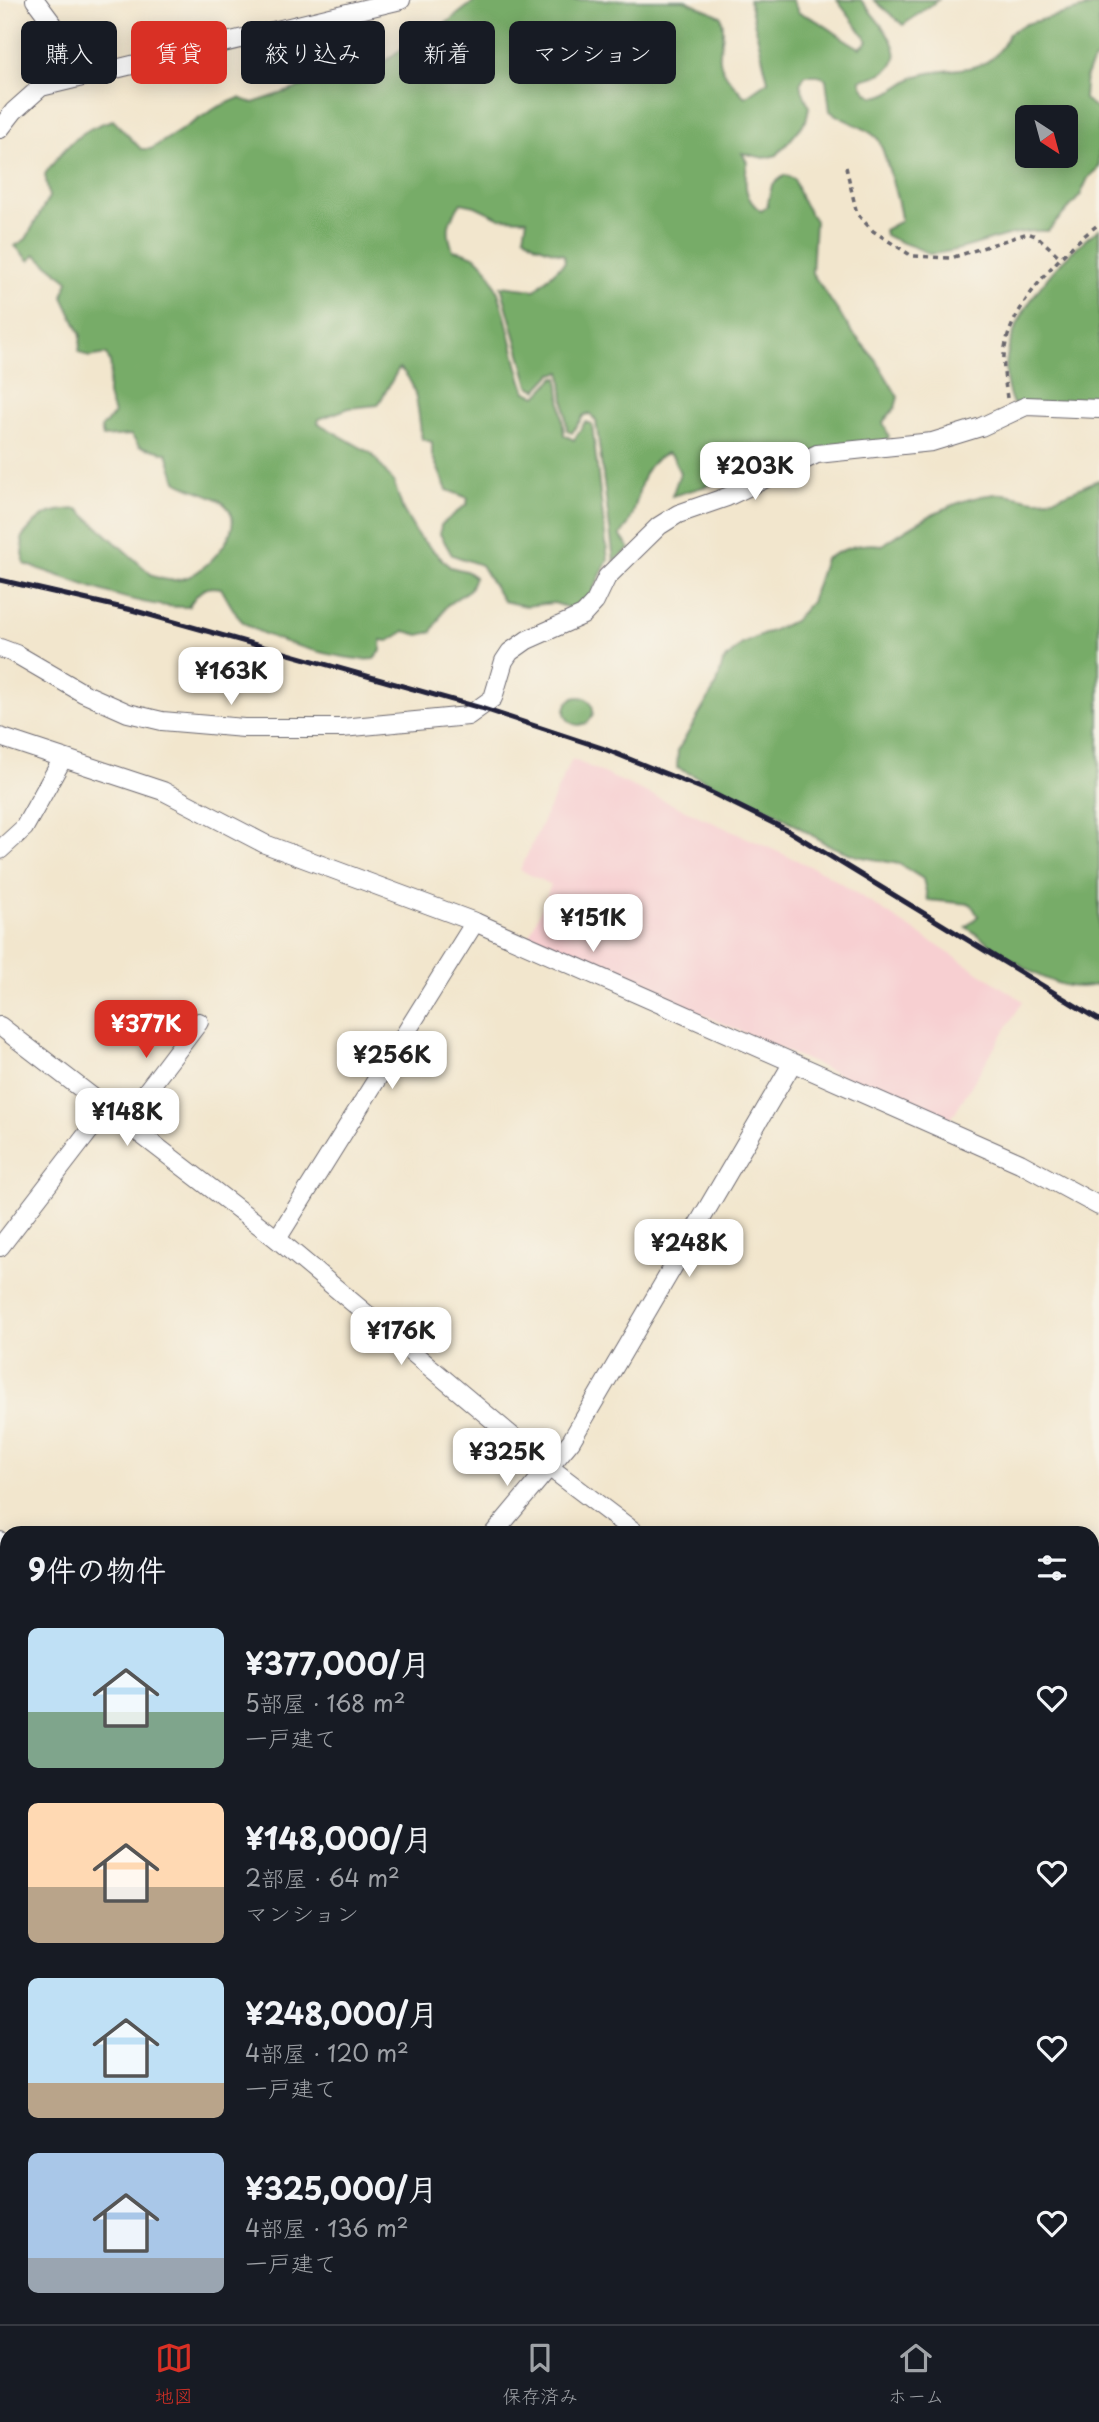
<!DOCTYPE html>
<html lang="ja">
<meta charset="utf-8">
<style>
:root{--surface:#171b24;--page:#20242c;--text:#f1f3f6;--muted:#9ea1a6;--line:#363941;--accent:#d93025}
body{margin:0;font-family:"Playpen Sans","Klee One",sans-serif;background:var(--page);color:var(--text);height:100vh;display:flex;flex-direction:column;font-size:26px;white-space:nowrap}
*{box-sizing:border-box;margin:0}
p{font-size:23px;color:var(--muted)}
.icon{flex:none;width:38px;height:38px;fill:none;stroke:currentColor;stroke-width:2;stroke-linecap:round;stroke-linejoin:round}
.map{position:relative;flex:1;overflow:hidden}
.sheet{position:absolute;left:0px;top:1526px;width:1099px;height:798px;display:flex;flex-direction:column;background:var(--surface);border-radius:21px 21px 0 0;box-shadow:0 4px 18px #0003}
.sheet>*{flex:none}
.top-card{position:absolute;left:21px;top:21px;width:700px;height:63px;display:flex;gap:14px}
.needle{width:46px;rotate:144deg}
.controls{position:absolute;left:1015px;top:105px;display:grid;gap:14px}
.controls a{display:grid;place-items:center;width:63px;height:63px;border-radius:10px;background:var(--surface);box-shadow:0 4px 18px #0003;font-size:35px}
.price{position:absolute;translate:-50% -60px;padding:0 16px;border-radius:14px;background:#fff;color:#222;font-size:23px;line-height:46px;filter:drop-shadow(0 2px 4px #0008)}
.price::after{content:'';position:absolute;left:50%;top:42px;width:21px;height:16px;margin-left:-10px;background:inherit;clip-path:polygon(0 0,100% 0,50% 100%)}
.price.active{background:var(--accent);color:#fff}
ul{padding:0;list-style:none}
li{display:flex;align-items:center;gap:21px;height:175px;padding:0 28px}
li span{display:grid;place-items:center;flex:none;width:196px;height:140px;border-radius:10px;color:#555}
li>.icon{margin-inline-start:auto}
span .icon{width:84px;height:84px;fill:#fffc;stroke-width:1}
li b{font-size:30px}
h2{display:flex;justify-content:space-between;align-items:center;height:84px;padding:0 28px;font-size:30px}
.pill{padding:0 24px;border-radius:10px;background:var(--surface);box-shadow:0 4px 18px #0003;font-size:24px;line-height:63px}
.pill.active{background:var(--accent);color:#fff}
.menu{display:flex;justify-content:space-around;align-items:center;height:98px;border-top:2px solid var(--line);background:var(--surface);font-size:19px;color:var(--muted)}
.menu a{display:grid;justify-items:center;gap:4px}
.menu .active{color:var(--accent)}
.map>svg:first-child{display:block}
.built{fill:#f7cfd1}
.forest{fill:#77ac68;stroke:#4c6752;stroke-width:2;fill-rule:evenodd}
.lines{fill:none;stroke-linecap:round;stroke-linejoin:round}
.stream{stroke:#52b9d0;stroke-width:5}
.street-casing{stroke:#6b676e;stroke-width:20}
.highway-casing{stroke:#6b676e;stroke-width:34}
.path{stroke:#6b676e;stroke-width:3.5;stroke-dasharray:5 5;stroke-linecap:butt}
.street{stroke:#fff;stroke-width:18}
.highway{stroke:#fff;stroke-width:32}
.rail{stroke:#22223b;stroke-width:5}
</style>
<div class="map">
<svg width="1099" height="2324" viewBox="0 0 1099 2324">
<rect width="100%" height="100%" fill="#f7f3e8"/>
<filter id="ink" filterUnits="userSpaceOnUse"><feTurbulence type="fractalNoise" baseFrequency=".0143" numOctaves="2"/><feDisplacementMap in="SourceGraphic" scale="14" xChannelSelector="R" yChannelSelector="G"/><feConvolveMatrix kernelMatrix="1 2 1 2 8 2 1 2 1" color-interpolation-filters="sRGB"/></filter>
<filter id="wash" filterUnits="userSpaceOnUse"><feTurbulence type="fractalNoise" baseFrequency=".00686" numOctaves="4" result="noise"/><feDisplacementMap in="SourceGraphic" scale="28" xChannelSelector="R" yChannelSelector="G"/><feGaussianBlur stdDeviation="1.57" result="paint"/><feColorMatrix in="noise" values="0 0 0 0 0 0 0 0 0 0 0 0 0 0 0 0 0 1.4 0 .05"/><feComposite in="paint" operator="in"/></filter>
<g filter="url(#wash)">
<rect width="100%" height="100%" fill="#f2e6cd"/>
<path class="built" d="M 572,759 L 825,873 L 1023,1001 L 949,1122 L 528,939 L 551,885 L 520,870 Z"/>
<g class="forest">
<path d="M 476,0 L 685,0 L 721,16 C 727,39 718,44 720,60 C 722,74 736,87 745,97 L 768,81 L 749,0 L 792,0 L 799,13 C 822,20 838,37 860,48 L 868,41 L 837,0 L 861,0 C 884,30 926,67 860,80 C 873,116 900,82 917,76 C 954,64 991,80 1009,33 L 1026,24 L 1099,4 L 1099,56 C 1085,68 1085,81 1084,99 L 1099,111 L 1099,167 L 1088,178 L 1080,196 L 1048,231 C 1006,228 971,252 929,254 C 915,245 900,244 885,235 L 884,230 L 901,221 C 901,210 883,144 877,138 C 864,125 844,122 830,111 L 826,79 L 818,75 L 805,75 L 800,84 L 809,107 L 806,121 L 792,138 L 777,155 L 764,158 L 742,153 L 747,162 C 745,181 742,198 761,211 L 767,207 L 772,185 L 785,175 L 794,179 L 801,199 L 815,221 L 812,273 L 852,332 L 876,360 L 898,397 L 895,408 L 883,422 L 889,437 L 883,443 L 743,483 L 733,477 L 736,460 L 731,449 L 722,453 L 717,483 L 672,496 L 680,473 L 673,457 L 667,453 C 630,469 645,511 620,535 L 630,549 L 614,561 L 596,421 L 590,414 L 584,415 L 572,433 L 567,430 L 561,372 L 552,374 L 537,390 L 529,386 L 501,286 L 535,290 L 565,262 L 564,255 L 536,245 L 524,236 L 527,219 L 500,218 L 475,206 L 461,203 C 448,221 445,229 453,250 C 462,251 470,253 478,259 C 505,281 511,358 526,392 L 537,396 L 555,377 L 558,377 L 564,435 L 574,440 L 585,422 L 592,424 L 608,560 L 582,612 L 554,603 L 525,606 L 503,601 L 481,565 L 452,555 L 440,534 L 441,525 L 467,504 L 468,498 L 447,490 L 432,455 L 432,442 L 422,439 C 418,416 419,382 399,368 L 378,405 L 349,408 L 319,419 L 318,423 L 372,454 L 394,483 L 403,510 L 418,536 L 450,567 L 466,571 L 475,577 L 470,589 L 446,606 L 432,632 L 419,635 L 405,631 L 389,641 L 381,640 L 381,651 L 374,659 C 348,663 260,639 241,620 C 233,611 227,598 221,588 C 203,584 197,594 188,607 C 134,608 76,580 24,564 L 22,537 C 41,514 48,510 78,509 L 153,576 C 164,580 173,582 185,578 C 204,573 241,535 231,513 C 223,494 191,492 176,481 L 167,453 L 139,446 L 131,435 L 103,437 L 101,428 L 114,415 C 113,408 108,400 108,393 C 107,377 116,371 106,354 L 89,357 L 79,352 L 81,335 L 63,297 L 68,281 L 35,254 L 30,261 L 15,246 L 26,239 L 49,197 L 45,174 C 65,147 81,128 113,120 L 141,149 L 151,149 L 216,108 L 239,98 L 253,103 L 316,82 L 372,71 L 397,52 L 436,31 ZM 1027,117 L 1066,117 L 1066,156 L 1027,156 Z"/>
<path d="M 874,0 L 938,0 L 903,25 Z"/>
<path d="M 1099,229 L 1099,406 L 1013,404 C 984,341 1052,263 1099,229 Z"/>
<path d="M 1099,480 L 1099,984 C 1053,1000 1002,950 966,927 L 978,916 L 971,904 L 928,900 L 923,879 L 899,864 L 857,856 L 828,845 L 771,810 L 677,768 L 678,750 L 717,684 L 723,662 L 742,644 L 794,621 L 811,602 L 825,559 C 845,548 859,542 882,545 C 916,523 954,498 995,494 C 1009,492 1024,500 1038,500 C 1059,500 1079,487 1099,480 Z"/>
<circle cx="579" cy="711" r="14"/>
</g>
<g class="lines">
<path class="stream" d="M 1092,2235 L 1099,2231"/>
</g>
</g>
<g filter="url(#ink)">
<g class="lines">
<g class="street-casing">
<g id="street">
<path d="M 35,0 L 64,39 L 81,76"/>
<path d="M 0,129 L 14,111 L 41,87 L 401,0"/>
<path d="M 0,648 L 16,654 L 83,693 L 128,713 L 162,721 L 244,728 L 342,728 L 468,716 L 493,698 L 504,661 L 510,652 L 527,640 L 583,615 L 595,602 L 607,577 L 659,526 L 678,514 L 727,497 L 817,454 L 932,442 L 981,427 L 1026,406 L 1099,409"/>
<path d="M 0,737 L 163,791 L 265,844 L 475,922 L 1020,1163 L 1099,1206"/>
<path d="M 0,850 L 24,828 L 62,760"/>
<path d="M 0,1026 L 277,1239 L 549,1467 L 636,1533"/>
<path d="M 124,1121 L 199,1022"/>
<path d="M 277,1239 L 475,922"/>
<path d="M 0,1247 L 107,1108"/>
<path d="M 494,1533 L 571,1441 L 792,1064"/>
<path d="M 0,1541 L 7,1547"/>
<path d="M 0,1661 L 7,1653"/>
<path d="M 0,2043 L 7,2049"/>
<path d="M 1092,2266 L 1099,2261"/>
<path d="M 717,2324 L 720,2317"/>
<path d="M 1018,2324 L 1025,2317"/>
</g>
</g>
<g class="highway-casing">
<g id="highway">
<path d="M 0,2083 L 7,2085"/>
<path d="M 0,2108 L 7,2110"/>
<path d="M 819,2317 L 846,2324"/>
<path d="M 906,2317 L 933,2324"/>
</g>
</g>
<g class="path">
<path d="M 846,167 L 857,214 L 873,231 L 912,256 L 951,258 L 1028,233 L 1038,237 L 1061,258"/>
<path d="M 1007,398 C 1005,381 1002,365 1005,348 C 1012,304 1064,250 1099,224"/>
<path d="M 1092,1679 L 1099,1669"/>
<path d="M 625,2324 L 627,2317"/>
</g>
<use href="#street" class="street"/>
<use href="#highway" class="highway"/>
<path class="rail" d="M 0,580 L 132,610 L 481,708 L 602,748 L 706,790 L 787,830 L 1099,1020"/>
</g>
</g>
</svg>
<div class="controls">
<a><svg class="needle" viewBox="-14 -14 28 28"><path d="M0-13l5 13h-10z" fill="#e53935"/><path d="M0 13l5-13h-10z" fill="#9ea1a6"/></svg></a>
</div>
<b class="price" style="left:755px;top:502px">¥203K</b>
<b class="price" style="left:231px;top:707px">¥163K</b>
<b class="price" style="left:593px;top:954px">¥151K</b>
<b class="price active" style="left:146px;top:1060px">¥377K</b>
<b class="price" style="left:392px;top:1091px">¥256K</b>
<b class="price" style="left:127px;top:1148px">¥148K</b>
<b class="price" style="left:689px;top:1279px">¥248K</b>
<b class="price" style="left:401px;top:1367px">¥176K</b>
<b class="price" style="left:507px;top:1488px">¥325K</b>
<div class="top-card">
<a class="pill">購入</a>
<a class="pill active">賃貸</a>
<a class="pill">絞り込み</a>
<a class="pill">新着</a>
<a class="pill">マンション</a>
</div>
<section class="sheet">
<h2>9件の物件<svg class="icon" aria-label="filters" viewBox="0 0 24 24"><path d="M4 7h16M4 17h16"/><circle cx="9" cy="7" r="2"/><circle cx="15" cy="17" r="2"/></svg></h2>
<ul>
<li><span style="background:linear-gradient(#bfe0f5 60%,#7fa58c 0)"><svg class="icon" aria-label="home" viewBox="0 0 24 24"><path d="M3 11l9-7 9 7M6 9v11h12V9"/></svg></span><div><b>¥377,000/月</b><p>5部屋 · 168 m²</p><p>一戸建て</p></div><svg class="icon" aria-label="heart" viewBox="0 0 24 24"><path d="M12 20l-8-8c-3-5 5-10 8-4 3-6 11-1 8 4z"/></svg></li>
<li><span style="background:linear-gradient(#ffd9b3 60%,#b9a48a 0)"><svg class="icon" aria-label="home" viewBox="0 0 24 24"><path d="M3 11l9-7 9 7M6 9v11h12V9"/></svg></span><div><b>¥148,000/月</b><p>2部屋 · 64 m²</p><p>マンション</p></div><svg class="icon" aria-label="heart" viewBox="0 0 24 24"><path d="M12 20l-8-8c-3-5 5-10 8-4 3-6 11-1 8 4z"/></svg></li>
<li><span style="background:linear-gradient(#bfe0f5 75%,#b9a48a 0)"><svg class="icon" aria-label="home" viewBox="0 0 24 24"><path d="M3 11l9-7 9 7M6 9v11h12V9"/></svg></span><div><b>¥248,000/月</b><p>4部屋 · 120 m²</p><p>一戸建て</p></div><svg class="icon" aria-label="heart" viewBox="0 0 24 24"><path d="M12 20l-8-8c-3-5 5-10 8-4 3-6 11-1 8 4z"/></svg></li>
<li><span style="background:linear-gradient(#a9c7e8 75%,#9aa5b1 0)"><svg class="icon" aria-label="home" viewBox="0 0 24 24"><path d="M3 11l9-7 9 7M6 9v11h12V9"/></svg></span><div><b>¥325,000/月</b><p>4部屋 · 136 m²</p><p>一戸建て</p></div><svg class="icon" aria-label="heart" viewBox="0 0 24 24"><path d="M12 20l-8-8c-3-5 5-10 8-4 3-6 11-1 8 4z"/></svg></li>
</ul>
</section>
</div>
<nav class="menu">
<a class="active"><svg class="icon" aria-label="map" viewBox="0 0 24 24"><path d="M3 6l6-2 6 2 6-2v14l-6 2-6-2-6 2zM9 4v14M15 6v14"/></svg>地図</a>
<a><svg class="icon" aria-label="saved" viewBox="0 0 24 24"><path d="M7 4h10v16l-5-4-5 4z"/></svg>保存済み</a>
<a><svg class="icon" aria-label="home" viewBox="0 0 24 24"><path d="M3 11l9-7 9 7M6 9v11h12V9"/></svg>ホーム</a>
</nav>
